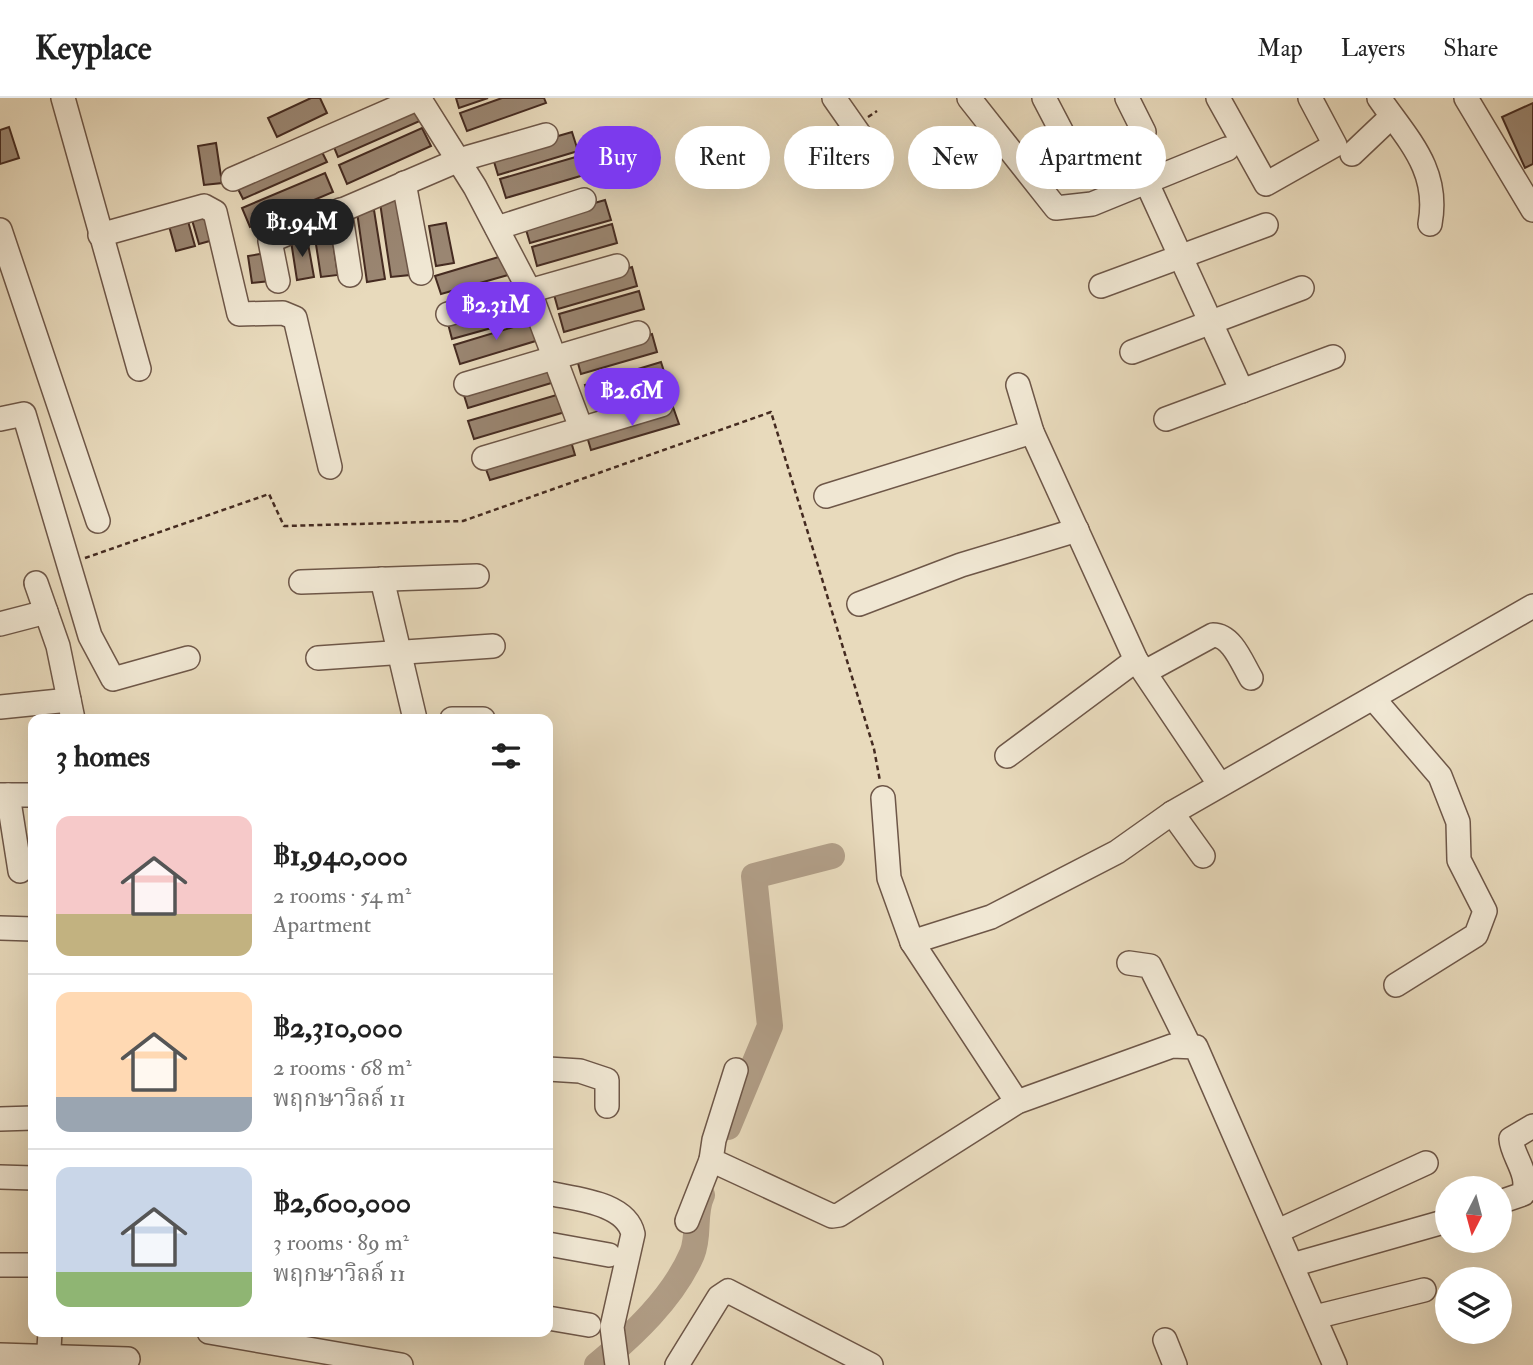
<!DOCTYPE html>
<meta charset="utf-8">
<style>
:root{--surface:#fff;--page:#f6f6f6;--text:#222;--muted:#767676;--line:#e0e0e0;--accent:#7c3aed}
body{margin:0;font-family:"IM FELL Double Pica","Noto Serif Thai",serif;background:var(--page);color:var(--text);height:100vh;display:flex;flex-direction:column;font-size:26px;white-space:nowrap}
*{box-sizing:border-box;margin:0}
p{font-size:23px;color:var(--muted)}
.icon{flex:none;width:38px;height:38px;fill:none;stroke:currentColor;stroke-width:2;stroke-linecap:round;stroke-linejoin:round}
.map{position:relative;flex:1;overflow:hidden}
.side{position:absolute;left:28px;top:616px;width:525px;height:623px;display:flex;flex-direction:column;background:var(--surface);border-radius:14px;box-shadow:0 7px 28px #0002}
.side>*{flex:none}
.hud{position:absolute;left:574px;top:28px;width:665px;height:63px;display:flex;gap:14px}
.needle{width:46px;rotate:186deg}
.buttons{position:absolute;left:1435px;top:1078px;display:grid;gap:14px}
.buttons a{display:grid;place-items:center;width:77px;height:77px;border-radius:50%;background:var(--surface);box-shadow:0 7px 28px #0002;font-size:35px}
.price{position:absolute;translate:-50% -60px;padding:0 16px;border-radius:24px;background:var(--accent);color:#fff;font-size:23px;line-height:46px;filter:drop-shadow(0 2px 4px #0008)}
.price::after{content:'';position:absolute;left:50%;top:42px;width:21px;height:16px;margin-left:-10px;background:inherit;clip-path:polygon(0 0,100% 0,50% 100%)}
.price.active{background:#222;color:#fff}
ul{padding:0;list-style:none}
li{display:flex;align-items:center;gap:21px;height:175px;padding:0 28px}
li+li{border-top:2px solid var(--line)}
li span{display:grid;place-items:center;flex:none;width:196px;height:140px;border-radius:14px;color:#555}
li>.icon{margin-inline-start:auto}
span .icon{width:84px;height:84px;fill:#fffc;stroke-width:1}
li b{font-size:30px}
h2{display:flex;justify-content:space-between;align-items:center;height:84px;padding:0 28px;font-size:30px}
.chip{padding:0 24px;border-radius:32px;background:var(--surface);box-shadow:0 7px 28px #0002;font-size:24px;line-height:63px}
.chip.active{background:var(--accent);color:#fff}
header{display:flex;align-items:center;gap:42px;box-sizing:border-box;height:98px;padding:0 35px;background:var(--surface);border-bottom:2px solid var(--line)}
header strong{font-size:33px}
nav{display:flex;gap:38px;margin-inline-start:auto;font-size:24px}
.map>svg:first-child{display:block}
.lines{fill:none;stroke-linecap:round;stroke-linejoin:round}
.river{stroke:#b19e87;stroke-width:26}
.building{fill:#9a8672;stroke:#452b21;stroke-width:2}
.minor-casing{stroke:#6e5748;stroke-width:26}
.path{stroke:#452b21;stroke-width:2.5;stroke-dasharray:5 3.5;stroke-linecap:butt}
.minor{stroke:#f0e7d3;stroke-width:23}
</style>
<header>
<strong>Keyplace</strong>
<nav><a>Map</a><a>Layers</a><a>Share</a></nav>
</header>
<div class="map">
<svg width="1533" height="1267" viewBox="0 0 1533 1267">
<rect width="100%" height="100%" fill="#e8dabc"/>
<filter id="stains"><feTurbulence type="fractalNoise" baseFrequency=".00286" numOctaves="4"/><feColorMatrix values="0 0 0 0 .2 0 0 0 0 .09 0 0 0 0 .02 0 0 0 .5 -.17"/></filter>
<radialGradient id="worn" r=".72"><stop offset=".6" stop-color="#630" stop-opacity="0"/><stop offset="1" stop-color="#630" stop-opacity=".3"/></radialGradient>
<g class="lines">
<g class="river">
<path d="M 728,1029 L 770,928 L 754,778 L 832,758"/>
<path d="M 597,1267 C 633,1237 673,1200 692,1156 C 700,1137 693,1115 702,1097"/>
</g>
</g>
<g class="building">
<path d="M 311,0 L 320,0 L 327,15 L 277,39 L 268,20 Z"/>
<path d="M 456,0 L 488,0 L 459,10 Z"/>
<path d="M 502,0 L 544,0 L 546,5 L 467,33 L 460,15 Z"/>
<path d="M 1533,5 L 1533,66 L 1525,70 L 1502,19 Z"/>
<path d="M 415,6 L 422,22 L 338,59 L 331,42 Z"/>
<path d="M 9,29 L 19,60 L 0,66 L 0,32 Z"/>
<path d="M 422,30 L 431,48 L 347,86 L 339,67 Z"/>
<path d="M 572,34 L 578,53 L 498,77 L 492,57 Z"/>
<path d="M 216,45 L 222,85 L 204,87 L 198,48 Z"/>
<path d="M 319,48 L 327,64 L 243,101 L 235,85 Z"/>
<path d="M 579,58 L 584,77 L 506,100 L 500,81 Z"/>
<path d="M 325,75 L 333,94 L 250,129 L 242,110 Z"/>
<path d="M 398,95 L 410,177 L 391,179 L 379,98 Z"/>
<path d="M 605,102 L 611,122 L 530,145 L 524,125 Z"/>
<path d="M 209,110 L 217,141 L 199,146 L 190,115 Z"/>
<path d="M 374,112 L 385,181 L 367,184 L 357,114 Z"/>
<path d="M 186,116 L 195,148 L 176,153 L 167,121 Z"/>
<path d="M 330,124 L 338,177 L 321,179 L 313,127 Z"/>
<path d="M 446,125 L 454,165 L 436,168 L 429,128 Z"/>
<path d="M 612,126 L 617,145 L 537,168 L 532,149 Z"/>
<path d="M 307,140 L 314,179 L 297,182 L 291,143 Z"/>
<path d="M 266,155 L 270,183 L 252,185 L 248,158 Z"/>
<path d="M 502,158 L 508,177 L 441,196 L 435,178 Z"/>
<path d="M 632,169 L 637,188 L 558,211 L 553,193 Z"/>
<path d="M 639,193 L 644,211 L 564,234 L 559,216 Z"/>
<path d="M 525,199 L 531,219 L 452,241 L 447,222 Z"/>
<path d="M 533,223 L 539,242 L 460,266 L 454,247 Z"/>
<path d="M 652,236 L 657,254 L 581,276 L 576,258 Z"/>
<path d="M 552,264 L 558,283 L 468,310 L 462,291 Z"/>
<path d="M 661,264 L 667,283 L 591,306 L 585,287 Z"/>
<path d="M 560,296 L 565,314 L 474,341 L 468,323 Z"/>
<path d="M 673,309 L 679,326 L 591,352 L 586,335 Z"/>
<path d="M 570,340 L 575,357 L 490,382 L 484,366 Z"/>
</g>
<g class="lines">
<g class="minor-casing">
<g id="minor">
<path d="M 63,0 L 139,271"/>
<path d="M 419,0 L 475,89 L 529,192 L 581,330"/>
<path d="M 834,0 L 862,40"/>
<path d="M 969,0 L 1056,110 L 1092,106 L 1227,51"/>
<path d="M 1044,0 L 1067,44"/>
<path d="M 1127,0 L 1144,34"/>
<path d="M 1218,0 L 1266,86 L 1335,47 L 1310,0"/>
<path d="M 1379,0 C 1408,42 1440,72 1430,126"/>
<path d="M 1466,0 L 1533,112"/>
<path d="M 1352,56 L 1391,19"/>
<path d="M 233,81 L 419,0"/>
<path d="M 1146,83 L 1242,293"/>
<path d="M 404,85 L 421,175"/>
<path d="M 340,112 L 350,177"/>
<path d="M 497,130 L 584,102"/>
<path d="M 0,132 L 98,423"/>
<path d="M 100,137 L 204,108 L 215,114 L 239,216 L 283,215 L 295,220 L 330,369"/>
<path d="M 278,183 L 270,143 L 459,62 L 546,37"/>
<path d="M 1101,188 L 1266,127"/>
<path d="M 448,216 L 617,168"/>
<path d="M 1132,254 L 1302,190"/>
<path d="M 466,286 L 638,235"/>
<path d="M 1018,287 L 1032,334 L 1136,562 L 1220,687"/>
<path d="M 0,321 L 24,316 L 90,538 L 113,581 L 188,560"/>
<path d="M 1166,321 L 1333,259"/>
<path d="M 484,360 L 661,307"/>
<path d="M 826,398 L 1032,334"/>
<path d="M 382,481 L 415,621"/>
<path d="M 301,484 L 477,478"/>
<path d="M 36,485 L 58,548 L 73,621"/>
<path d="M 859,506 L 961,467 L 1077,432"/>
<path d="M 0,526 L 46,514"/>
<path d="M 318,560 L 493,548"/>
<path d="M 1145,574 L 1213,537 C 1232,537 1242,565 1251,580"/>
<path d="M 1373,600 L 1440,678 L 1458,724 L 1459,762 L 1485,813 L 1476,837 L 1396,887"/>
<path d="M 0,609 L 69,602"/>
<path d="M 452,621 L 483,621"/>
<path d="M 1007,658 L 1136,562"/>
<path d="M 0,697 L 33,697"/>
<path d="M 8,697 L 20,773"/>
<path d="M 883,700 L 889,780 L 912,844"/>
<path d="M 1172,715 L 1203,758"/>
<path d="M 0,830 L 33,831"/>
<path d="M 1129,865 L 1150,868 L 1189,947"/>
<path d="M 548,971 L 580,973 L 607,982 L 607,1008"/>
<path d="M 736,972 L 714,1042 L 711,1062 L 832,1118 L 839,1117 L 1017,1004 L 1172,948 L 1196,949 L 1335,1267"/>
<path d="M 1017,1004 L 912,844 L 991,819 L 1117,754 L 1172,715 L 1533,508"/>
<path d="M 0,1021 L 33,1020"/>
<path d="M 0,1079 L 33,1080"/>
<path d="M 548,1095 C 574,1101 626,1104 633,1136 L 612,1229 L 617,1267"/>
<path d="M 1500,1104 L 1523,1096 C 1531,1077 1512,1058 1511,1041 L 1533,1028"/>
<path d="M 687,1123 L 711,1062"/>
<path d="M 1278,1133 L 1426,1065"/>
<path d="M 548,1146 L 609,1157"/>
<path d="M 0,1167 L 33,1167"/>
<path d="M 1292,1167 L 1447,1123"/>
<path d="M 1315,1219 L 1424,1192"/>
<path d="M 548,1220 L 589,1227"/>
<path d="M 209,1234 L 401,1267"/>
<path d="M 1165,1242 L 1175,1267"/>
<path d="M 0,1257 L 128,1261"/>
<path d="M 48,1267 L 50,1234"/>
<path d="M 677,1267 L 719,1199 L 728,1193 L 871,1267"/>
</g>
</g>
<g class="path">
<path d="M 868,19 L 877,13"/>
<path d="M 85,460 L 269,396 L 284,428 L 463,423 L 771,314 L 874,651 L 880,683"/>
</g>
<use href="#minor" class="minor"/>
</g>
<rect width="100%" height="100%" filter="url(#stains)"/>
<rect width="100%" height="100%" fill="url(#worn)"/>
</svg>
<div class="buttons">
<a><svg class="needle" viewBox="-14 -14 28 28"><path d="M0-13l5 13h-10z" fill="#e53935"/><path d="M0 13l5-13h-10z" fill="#767676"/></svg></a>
<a><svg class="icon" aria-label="layers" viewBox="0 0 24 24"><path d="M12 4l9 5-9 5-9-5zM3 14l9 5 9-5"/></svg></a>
</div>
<b class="price active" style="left:302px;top:161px">฿1.94M</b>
<b class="price" style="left:496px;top:244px">฿2.31M</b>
<b class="price" style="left:632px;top:330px">฿2.6M</b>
<div class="hud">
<a class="chip active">Buy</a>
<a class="chip">Rent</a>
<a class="chip">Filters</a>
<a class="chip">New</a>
<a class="chip">Apartment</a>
</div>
<section class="side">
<h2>3 homes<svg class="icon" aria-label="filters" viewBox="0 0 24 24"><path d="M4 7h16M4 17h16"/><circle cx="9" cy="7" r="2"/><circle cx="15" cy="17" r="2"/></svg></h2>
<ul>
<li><span style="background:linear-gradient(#f6c9c9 70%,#c2b280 0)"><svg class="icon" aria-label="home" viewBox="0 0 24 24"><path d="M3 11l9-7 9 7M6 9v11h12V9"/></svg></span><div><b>฿1,940,000</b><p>2 rooms · 54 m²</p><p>Apartment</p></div></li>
<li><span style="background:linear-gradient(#ffd9b3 75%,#9aa5b1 0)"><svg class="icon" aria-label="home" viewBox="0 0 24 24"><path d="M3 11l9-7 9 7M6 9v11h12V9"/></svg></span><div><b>฿2,310,000</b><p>2 rooms · 68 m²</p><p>พฤกษาวิลล์ 11</p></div></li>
<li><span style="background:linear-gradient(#c9d6e8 75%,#8fb573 0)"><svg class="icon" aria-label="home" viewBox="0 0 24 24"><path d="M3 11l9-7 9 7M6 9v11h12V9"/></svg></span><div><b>฿2,600,000</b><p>3 rooms · 89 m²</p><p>พฤกษาวิลล์ 11</p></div></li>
</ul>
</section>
</div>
